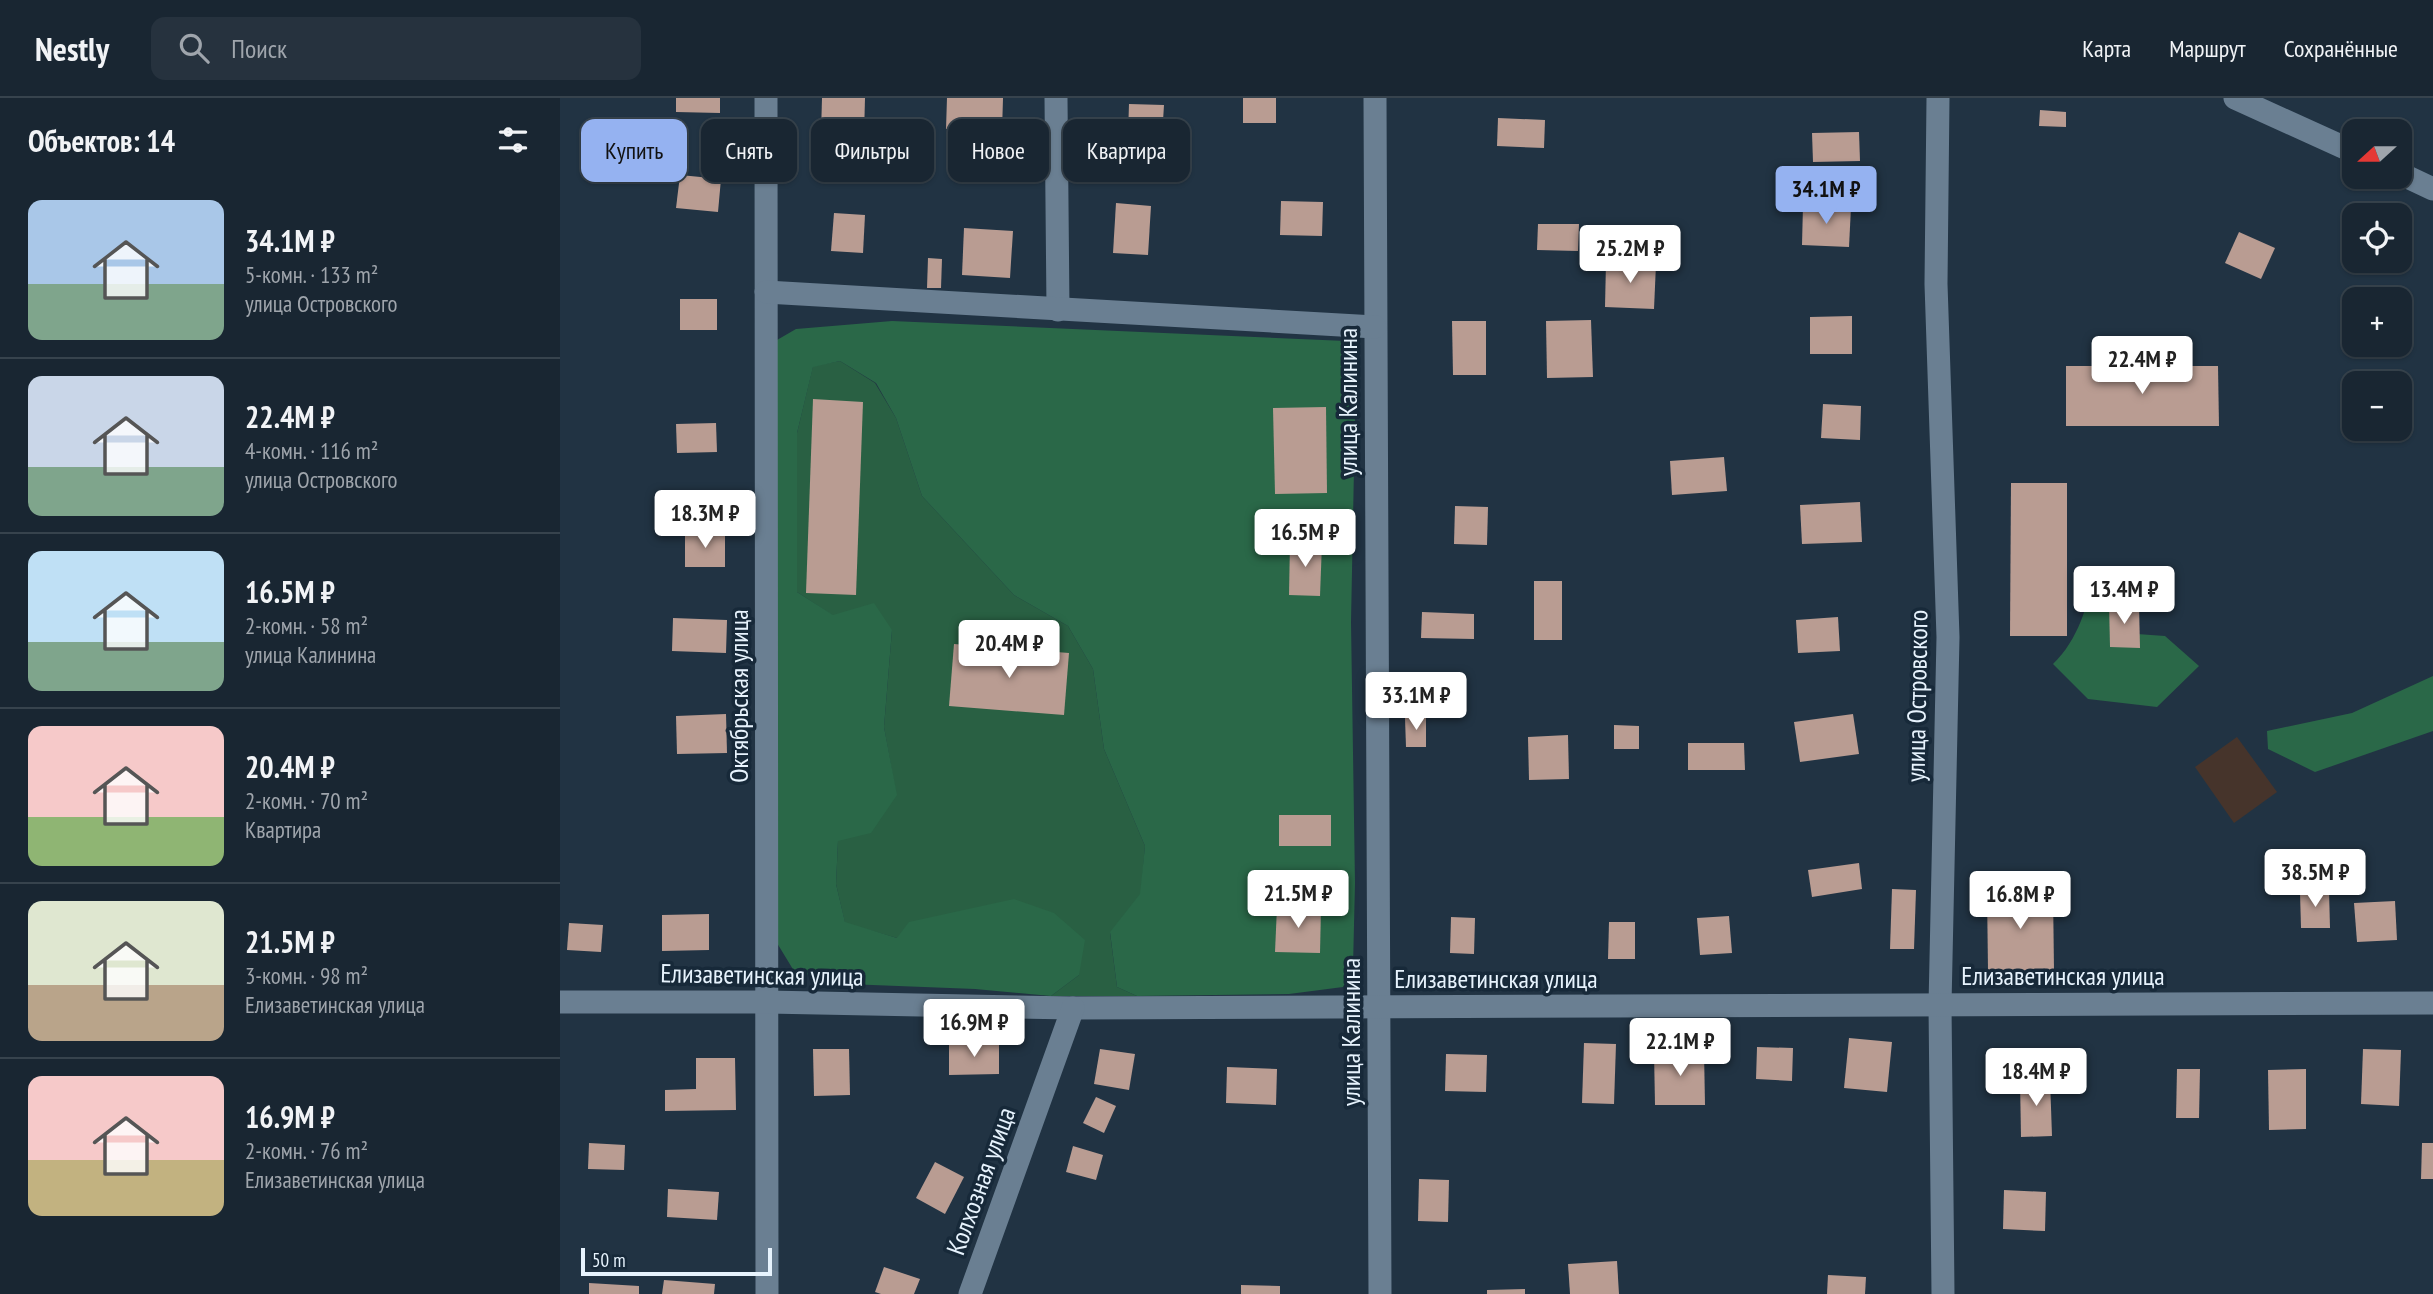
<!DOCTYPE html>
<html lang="ru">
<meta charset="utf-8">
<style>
:root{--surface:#192632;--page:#26323e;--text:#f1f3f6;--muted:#9fa5ac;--line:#37434d;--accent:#95b2f1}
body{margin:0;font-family:"PT Sans Narrow",sans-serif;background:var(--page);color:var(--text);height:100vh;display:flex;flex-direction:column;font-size:26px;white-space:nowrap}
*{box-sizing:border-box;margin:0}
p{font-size:23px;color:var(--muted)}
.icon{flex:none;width:38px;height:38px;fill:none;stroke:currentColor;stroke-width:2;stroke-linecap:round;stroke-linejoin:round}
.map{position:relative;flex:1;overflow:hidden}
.sheet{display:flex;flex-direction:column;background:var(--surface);width:560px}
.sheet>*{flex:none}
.top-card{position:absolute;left:21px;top:21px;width:665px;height:63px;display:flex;gap:14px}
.needle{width:46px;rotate:249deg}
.tools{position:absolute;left:1782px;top:21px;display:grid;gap:14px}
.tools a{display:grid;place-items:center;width:70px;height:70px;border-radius:14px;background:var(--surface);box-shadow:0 2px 5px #0004,0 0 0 2px var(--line);font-size:35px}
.scale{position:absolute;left:21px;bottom:18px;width:191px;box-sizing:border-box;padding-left:7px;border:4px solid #e7f3fd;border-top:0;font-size:19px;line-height:24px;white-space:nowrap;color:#e7f3fd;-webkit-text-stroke:5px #172939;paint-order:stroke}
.price{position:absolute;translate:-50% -60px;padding:0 16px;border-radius:7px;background:#fff;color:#222;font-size:23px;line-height:46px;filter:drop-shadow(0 2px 4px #0008)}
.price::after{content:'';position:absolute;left:50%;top:42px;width:21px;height:16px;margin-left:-10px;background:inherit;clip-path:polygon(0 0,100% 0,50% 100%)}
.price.selected{background:var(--accent);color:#111}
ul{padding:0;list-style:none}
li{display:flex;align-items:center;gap:21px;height:175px;padding:0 28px}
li+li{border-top:2px solid var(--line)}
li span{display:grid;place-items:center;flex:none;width:196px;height:140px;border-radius:14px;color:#555}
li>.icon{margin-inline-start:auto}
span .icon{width:84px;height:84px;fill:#fffc;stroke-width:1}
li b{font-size:30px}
h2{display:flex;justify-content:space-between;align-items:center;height:84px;padding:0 28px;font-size:30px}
.tag{padding:0 24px;border-radius:14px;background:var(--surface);box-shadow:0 2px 5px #0004,0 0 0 2px var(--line);font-size:24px;line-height:63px}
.tag.selected{background:var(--accent);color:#111}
header{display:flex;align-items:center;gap:42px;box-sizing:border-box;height:98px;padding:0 35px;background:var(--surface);border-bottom:2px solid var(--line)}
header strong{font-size:33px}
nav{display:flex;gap:38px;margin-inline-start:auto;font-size:24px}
.search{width:490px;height:63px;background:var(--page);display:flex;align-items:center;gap:18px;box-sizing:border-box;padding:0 24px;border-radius:14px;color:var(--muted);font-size:26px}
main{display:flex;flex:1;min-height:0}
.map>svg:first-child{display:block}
.industrial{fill:#46342b}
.green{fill:#296043}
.forest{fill:#2a6848}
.building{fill:#b99c92}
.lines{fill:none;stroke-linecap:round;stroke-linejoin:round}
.street{stroke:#6a7f92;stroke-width:23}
.labels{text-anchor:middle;stroke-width:7;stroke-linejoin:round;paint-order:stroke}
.street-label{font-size:26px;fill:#e7f3fd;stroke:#172939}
</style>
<header>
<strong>Nestly</strong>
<div class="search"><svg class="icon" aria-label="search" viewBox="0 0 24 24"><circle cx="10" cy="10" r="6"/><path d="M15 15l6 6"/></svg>Поиск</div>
<nav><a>Карта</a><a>Маршрут</a><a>Сохранённые</a></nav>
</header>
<main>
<section class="sheet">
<h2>Объектов: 14<svg class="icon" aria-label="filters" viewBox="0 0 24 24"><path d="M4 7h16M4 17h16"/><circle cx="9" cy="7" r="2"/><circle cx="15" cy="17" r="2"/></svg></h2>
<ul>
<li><span style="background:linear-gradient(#a9c7e8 60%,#7fa58c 0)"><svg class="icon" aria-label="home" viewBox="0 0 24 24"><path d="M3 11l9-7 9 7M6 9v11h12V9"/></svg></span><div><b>34.1M ₽</b><p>5-комн. · 133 m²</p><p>улица Островского</p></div></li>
<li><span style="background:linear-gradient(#c9d6e8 65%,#7fa58c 0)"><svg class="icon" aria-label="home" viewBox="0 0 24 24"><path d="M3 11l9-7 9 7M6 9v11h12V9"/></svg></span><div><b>22.4M ₽</b><p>4-комн. · 116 m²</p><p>улица Островского</p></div></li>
<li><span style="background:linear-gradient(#bfe0f5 65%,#7fa58c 0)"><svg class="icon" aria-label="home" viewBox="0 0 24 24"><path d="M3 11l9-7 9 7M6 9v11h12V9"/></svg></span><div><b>16.5M ₽</b><p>2-комн. · 58 m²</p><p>улица Калинина</p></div></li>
<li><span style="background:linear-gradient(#f6c9c9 65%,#8fb573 0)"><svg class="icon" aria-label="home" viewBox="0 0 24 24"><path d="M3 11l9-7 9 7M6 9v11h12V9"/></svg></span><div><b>20.4M ₽</b><p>2-комн. · 70 m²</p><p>Квартира</p></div></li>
<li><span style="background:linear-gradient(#dfe7d0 60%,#b9a48a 0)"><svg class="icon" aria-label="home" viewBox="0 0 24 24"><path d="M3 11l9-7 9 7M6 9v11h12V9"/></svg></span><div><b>21.5M ₽</b><p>3-комн. · 98 m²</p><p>Елизаветинская улица</p></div></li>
<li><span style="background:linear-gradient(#f6c9c9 60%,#c2b280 0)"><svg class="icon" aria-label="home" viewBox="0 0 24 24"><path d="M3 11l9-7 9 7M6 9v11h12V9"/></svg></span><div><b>16.9M ₽</b><p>2-комн. · 76 m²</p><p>Елизаветинская улица</p></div></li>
</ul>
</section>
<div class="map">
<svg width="1873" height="1196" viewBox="0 0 1873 1196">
<rect width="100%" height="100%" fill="#213343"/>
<path class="industrial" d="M 1677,639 L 1717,694 L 1674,725 L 1635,669 Z"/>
<path class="green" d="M 280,263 L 315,285 L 336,320 L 362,398 L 454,497 L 508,528 L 533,571 L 544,651 L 585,748 L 581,796 L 550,835 L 557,889 L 577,898 L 491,898 L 519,877 L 337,840 L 285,825 L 276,786 L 278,742 L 336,696 L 324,629 L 332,532 L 272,517 L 237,494 L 237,335 L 253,268 Z"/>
<g class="forest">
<path d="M 332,223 L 786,243 L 796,269 L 791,524 L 795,785 L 793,869 L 783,889 L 729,896 L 577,898 L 557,889 L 550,834 L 580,796 L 585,748 L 544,651 L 533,571 L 508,528 L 454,497 L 362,398 L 336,320 L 316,285 L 280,263 L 253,269 L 237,335 L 237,494 L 273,517 L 314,505 L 332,532 L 324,629 L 337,697 L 311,735 L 278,743 L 276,786 L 285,824 L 337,840 L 349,824 L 454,801 L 494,815 L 525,842 L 519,877 L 491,898 L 415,891 L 287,886 L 234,873 L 217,845 L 217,242 L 236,231 Z"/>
<path d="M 1535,474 L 1561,487 L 1563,535 L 1605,538 L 1639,568 L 1597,609 L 1528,601 L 1493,566 C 1519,541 1527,508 1535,474 Z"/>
<path d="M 1873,578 L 1873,633 L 1755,674 L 1708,651 L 1707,633 L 1792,615 Z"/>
</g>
<g class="building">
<path d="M 116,0 L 160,0 L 160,15 L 116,14 Z"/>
<path d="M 262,0 L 305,0 L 304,37 L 261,36 Z"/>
<path d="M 387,0 L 443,0 L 442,32 L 386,31 Z"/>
<rect x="683" y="0" width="33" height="25"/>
<path d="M 569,6 L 604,7 L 602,38 L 568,37 Z"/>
<path d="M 1480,12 L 1506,14 L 1506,29 L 1479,28 Z"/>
<path d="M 938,20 L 985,22 L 984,50 L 937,48 Z"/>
<path d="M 390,33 L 429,34 L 427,64 L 389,62 Z"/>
<path d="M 1299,34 L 1300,63 L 1253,64 L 1252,35 Z"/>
<path d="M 120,77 L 161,81 L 158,114 L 116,110 Z"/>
<path d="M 721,103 L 763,104 L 762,138 L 720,137 Z"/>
<path d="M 556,105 L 591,108 L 588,157 L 553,155 Z"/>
<path d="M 1243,107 L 1291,109 L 1289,149 L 1242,147 Z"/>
<path d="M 274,115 L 305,117 L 303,155 L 271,153 Z"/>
<path d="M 978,126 L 1019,126 L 1018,153 L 977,152 Z"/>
<path d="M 404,130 L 453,133 L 450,180 L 402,177 Z"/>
<path d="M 1679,134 L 1715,150 L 1701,181 L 1665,165 Z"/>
<path d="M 368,160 L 382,161 L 381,190 L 367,190 Z"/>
<path d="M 1046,164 L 1096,166 L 1094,211 L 1045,209 Z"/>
<rect x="120" y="201" width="37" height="31"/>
<path d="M 1292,218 L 1292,256 L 1250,256 L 1250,219 Z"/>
<path d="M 1031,222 L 1033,279 L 987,280 L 986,223 Z"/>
<path d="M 892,223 L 926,223 L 926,277 L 893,277 Z"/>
<path d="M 1506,268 L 1658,268 L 1659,328 L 1506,328 Z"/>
<path d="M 253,301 L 303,304 L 296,497 L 246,495 Z"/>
<path d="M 1263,306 L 1301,308 L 1300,342 L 1261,340 Z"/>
<path d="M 766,309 L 767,395 L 715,396 L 713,310 Z"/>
<path d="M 156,325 L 157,354 L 117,355 L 116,326 Z"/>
<path d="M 1164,359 L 1167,393 L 1112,397 L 1110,363 Z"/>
<path d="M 1451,385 L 1507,385 L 1507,538 L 1450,538 Z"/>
<path d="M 1300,404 L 1302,444 L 1242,446 L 1240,407 Z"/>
<path d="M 895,408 L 928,409 L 927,447 L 894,446 Z"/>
<rect x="125" y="436" width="40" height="33"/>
<path d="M 730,444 L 762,445 L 760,498 L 729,497 Z"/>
<rect x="974" y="483" width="28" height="59"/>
<path d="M 1549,505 L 1579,507 L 1580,550 L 1550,549 Z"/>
<path d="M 862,514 L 914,516 L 914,541 L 861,540 Z"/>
<path d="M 1278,519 L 1280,553 L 1238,555 L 1236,522 Z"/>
<path d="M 113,520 L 167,522 L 166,555 L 112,553 Z"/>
<path d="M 394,546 L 509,555 L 504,617 L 389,608 Z"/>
<path d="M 166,616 L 167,655 L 117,656 L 116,618 Z"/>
<path d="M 1293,616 L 1299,656 L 1240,664 L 1234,624 Z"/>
<path d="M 866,619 L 866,649 L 846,649 L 845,620 Z"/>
<path d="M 1054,627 L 1079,628 L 1079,651 L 1054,651 Z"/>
<path d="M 1008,637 L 1009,681 L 969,682 L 968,639 Z"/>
<path d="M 1128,645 L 1184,645 L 1185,672 L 1128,672 Z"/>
<rect x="719" y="717" width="52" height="31"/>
<path d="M 1299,765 L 1302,791 L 1252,799 L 1248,772 Z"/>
<path d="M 1332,791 L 1356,792 L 1354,851 L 1330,851 Z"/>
<path d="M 1769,792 L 1770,830 L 1741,830 L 1740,794 Z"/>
<path d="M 1427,793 L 1493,793 L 1494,873 L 1428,873 Z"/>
<path d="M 1835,803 L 1837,842 L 1797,844 L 1794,805 Z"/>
<path d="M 717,809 L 761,810 L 760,855 L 715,854 Z"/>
<path d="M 149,816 L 149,852 L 102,853 L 102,817 Z"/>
<path d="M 1169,818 L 1172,855 L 1140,857 L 1137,820 Z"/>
<path d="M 891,819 L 915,820 L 914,856 L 890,855 Z"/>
<path d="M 1049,824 L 1075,824 L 1075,861 L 1048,861 Z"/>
<path d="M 9,825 L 43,827 L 41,854 L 7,852 Z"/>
<path d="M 1289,940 L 1332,944 L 1327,994 L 1284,990 Z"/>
<path d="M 439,945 L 439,976 L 389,977 L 389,946 Z"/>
<path d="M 1024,945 L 1056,946 L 1054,1006 L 1022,1005 Z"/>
<path d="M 1197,949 L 1233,950 L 1232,983 L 1196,981 Z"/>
<path d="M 253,951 L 289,951 L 290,997 L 254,998 Z"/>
<path d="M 540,951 L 575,956 L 569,992 L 534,986 Z"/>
<path d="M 1803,951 L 1841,952 L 1839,1008 L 1801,1006 Z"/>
<path d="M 1144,953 L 1145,1007 L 1095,1007 L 1094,954 Z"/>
<path d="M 886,956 L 927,957 L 926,994 L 885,993 Z"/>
<path d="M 136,960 L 175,960 L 176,1012 L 105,1013 L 105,992 L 136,991 Z"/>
<path d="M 667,969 L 717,971 L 716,1007 L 666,1005 Z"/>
<path d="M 1617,971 L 1640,971 L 1639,1020 L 1616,1020 Z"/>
<path d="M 1746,971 L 1746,1031 L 1709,1032 L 1708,972 Z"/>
<path d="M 1490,981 L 1492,1038 L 1461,1039 L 1460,982 Z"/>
<path d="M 536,999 L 556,1008 L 544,1035 L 523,1025 Z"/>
<path d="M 29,1045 L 65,1047 L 64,1072 L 28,1071 Z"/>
<path d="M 1862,1045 L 1873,1045 L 1873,1081 L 1861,1081 Z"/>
<path d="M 513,1048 L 543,1057 L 536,1082 L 506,1074 Z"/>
<path d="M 375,1064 L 404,1079 L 385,1116 L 356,1100 Z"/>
<path d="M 859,1081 L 889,1082 L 888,1124 L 858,1123 Z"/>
<path d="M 108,1091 L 159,1094 L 157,1122 L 107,1119 Z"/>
<path d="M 1444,1092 L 1486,1094 L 1485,1133 L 1443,1131 Z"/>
<path d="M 1057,1163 L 1059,1196 L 1010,1196 L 1008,1166 Z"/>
<path d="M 324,1169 L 360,1181 L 354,1196 L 321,1196 L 315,1194 Z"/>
<path d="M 1268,1177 L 1306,1179 L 1305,1196 L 1267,1196 Z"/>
<path d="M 104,1182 L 155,1186 L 154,1196 L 102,1196 Z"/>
<path d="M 29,1185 L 79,1188 L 79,1196 L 29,1196 Z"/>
<path d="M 681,1187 L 720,1188 L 720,1196 L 681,1196 Z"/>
<path d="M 965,1191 L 965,1196 L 927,1196 L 927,1192 Z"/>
</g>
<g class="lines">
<g class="street">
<path d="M 206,0 L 207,1196"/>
<path d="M 496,0 L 498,212"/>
<path d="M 815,0 L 820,1196"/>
<path d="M 1378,0 L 1376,186 L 1388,539 L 1380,907 L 1383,1196"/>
<path d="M 1675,0 L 1794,54"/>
<path d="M 1839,75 L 1873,91"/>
<path d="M 206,194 L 815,229"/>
<path d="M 0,904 L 207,904 L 513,910 L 1873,905"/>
<path d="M 410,1196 L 513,910"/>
</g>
</g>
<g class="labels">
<g class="street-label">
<text transform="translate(788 304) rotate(-90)" y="9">улица Калинина</text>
<text transform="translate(179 598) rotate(-90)" y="9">Октябрьская улица</text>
<text transform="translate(1357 598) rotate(-89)" y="9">улица Островского</text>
<text transform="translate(202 877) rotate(1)" y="9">Елизаветинская улица</text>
<text x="1503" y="887">Елизаветинская улица</text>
<text x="936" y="890">Елизаветинская улица</text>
<text transform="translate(791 934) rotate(-90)" y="9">улица Калинина</text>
<text transform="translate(421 1083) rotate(-70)" y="9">Колхозная улица</text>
</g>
</g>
</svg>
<div class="tools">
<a><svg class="needle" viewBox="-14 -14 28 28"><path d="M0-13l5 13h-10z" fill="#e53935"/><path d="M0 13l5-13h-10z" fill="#9fa5ac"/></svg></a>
<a><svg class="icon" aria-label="locate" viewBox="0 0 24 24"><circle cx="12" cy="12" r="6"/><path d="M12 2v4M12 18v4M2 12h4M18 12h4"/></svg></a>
<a>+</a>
<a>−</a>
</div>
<div class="scale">50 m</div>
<b class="price selected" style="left:1266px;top:128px">34.1M ₽</b>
<b class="price" style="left:1070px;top:187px">25.2M ₽</b>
<b class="price" style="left:1582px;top:298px">22.4M ₽</b>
<b class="price" style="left:145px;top:452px">18.3M ₽</b>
<b class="price" style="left:745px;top:471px">16.5M ₽</b>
<b class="price" style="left:1564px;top:528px">13.4M ₽</b>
<b class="price" style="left:449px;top:582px">20.4M ₽</b>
<b class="price" style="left:856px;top:634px">33.1M ₽</b>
<b class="price" style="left:1755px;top:811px">38.5M ₽</b>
<b class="price" style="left:738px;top:832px">21.5M ₽</b>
<b class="price" style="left:1460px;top:833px">16.8M ₽</b>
<b class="price" style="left:414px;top:961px">16.9M ₽</b>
<b class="price" style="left:1120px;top:980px">22.1M ₽</b>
<b class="price" style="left:1476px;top:1010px">18.4M ₽</b>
<div class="top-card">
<a class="tag selected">Купить</a>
<a class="tag">Снять</a>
<a class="tag">Фильтры</a>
<a class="tag">Новое</a>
<a class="tag">Квартира</a>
</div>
</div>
</main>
